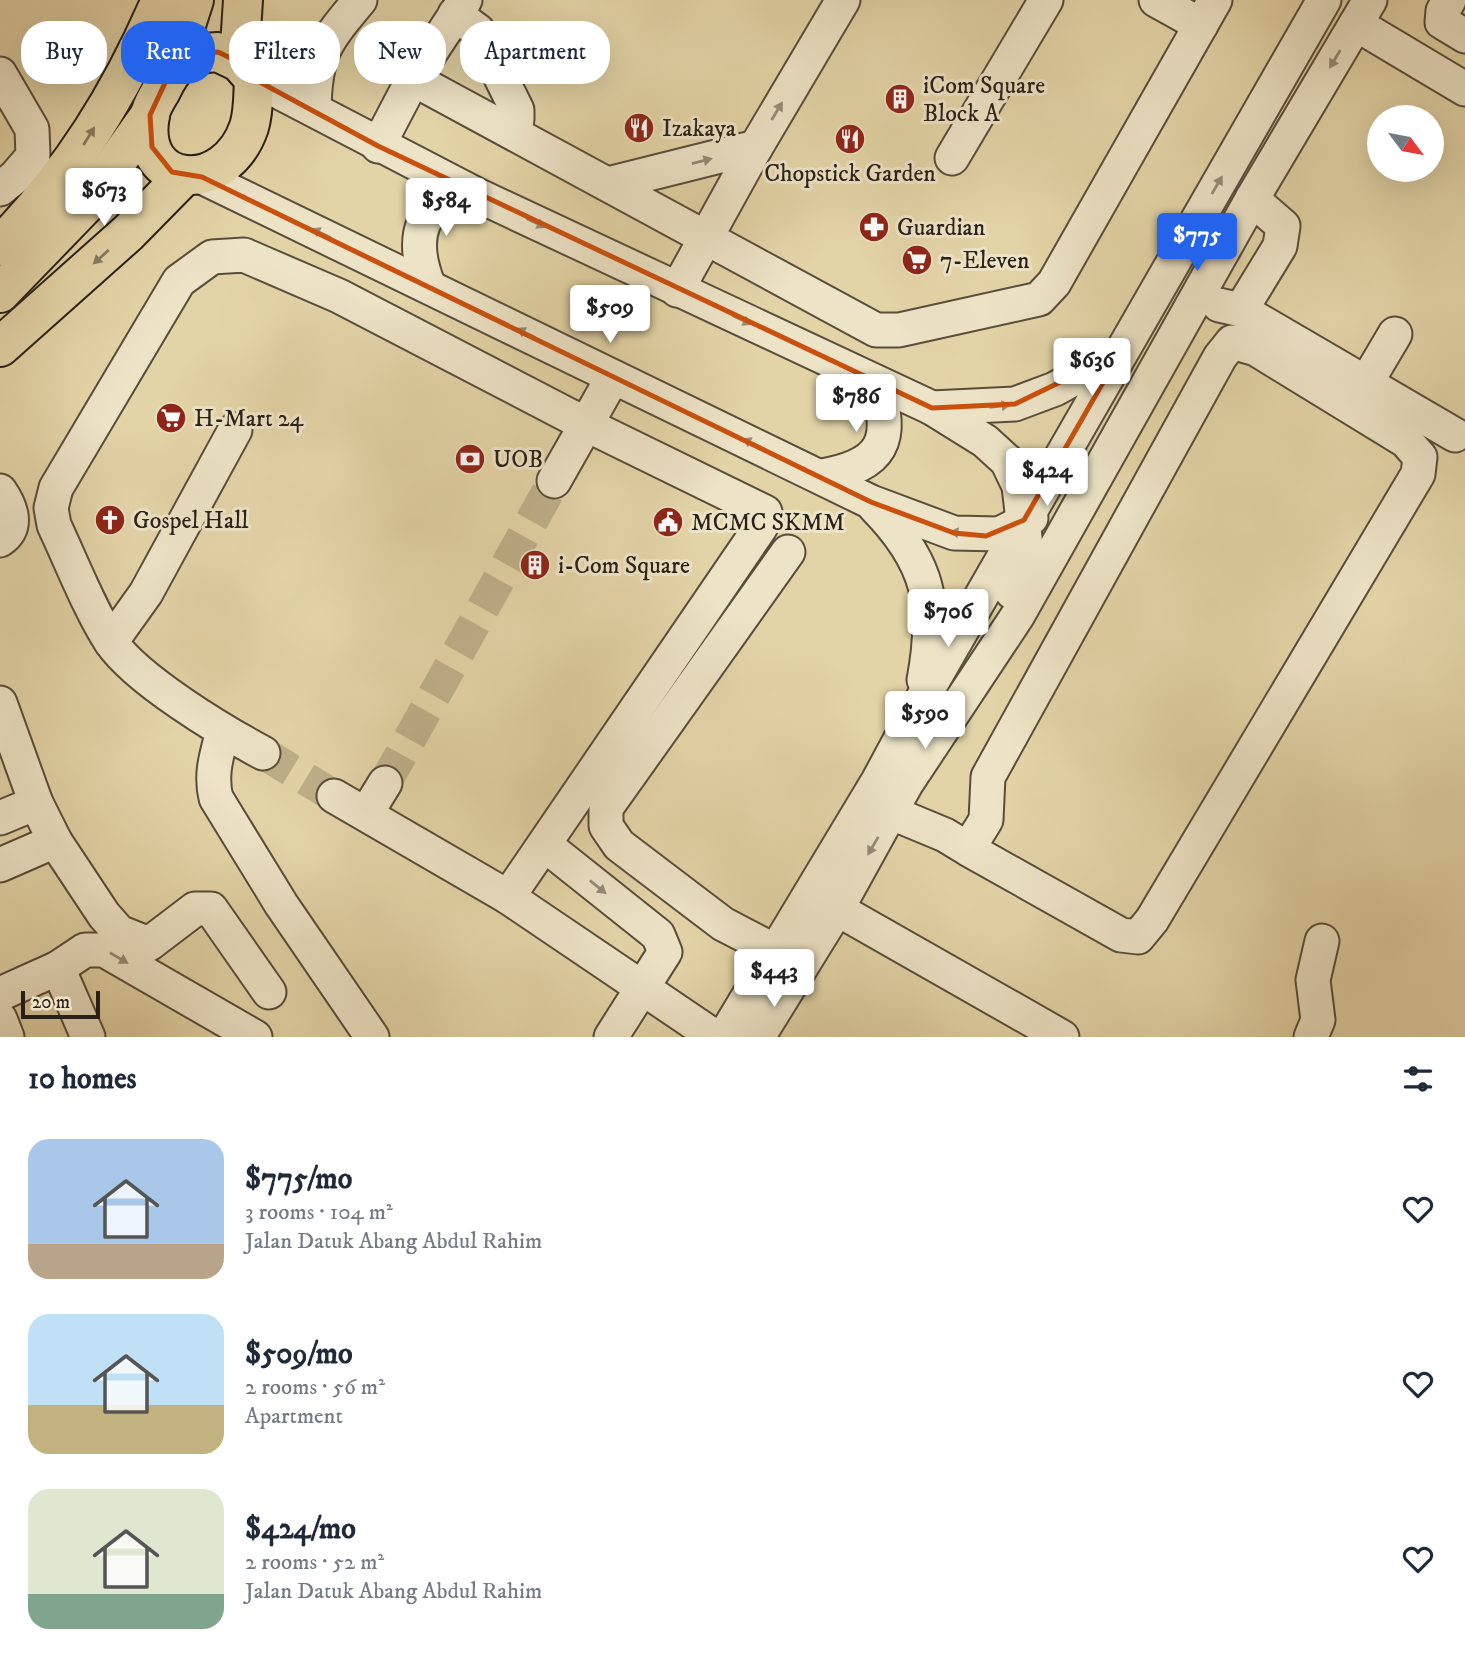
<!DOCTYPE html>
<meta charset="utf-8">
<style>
:root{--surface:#fff;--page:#f6f6f7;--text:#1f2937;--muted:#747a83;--accent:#2563eb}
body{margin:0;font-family:"IM FELL DW Pica",serif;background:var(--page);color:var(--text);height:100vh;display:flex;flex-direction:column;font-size:26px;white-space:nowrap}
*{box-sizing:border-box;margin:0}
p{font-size:23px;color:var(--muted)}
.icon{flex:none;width:38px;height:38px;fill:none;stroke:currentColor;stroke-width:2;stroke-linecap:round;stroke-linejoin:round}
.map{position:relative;height:1037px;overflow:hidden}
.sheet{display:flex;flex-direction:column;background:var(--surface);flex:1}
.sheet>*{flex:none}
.hud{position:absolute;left:21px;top:21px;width:700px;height:63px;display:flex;gap:14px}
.needle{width:46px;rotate:122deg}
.buttons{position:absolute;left:1367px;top:105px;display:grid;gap:14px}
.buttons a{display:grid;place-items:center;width:77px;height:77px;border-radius:50%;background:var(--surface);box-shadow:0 7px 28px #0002;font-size:35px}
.scale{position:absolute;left:21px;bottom:18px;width:79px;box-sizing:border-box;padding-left:7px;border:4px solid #292017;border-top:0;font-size:19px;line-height:24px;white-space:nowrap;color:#292017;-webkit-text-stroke:5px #ede3c6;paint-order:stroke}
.price{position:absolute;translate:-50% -60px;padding:0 16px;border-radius:7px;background:#fff;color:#222;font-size:23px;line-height:46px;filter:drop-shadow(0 2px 4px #0008)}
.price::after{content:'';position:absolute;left:50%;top:42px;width:21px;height:16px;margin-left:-10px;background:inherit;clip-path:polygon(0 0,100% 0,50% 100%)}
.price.current{background:var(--accent);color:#fff}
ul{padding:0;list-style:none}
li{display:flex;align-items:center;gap:21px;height:175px;padding:0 28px}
li span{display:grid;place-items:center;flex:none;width:196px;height:140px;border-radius:21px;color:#555}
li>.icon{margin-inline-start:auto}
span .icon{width:84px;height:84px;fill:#fffc;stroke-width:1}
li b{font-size:30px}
h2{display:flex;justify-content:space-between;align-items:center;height:84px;padding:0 28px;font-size:30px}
.pill{padding:0 24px;border-radius:28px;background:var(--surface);box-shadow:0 7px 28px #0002;font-size:24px;line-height:63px}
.pill.current{background:var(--accent);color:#fff}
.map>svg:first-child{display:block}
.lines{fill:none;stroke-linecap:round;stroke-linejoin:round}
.minor-tunnel{stroke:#beb08a;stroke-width:33;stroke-dasharray:33 17;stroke-linecap:butt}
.minor-casing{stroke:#584d3b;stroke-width:37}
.major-casing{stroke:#292017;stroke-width:42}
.minor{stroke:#ede3c6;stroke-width:33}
.major{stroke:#e3d4a7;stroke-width:38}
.oneway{fill:#958b77}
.oneway2{fill:#867a5f}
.marked{fill:none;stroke:#cb500e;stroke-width:5;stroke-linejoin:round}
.labels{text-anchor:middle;stroke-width:6;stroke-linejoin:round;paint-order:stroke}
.poi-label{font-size:24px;fill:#292017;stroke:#ede3c6;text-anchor:start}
</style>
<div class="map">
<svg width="1465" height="1037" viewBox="0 0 1465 1037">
<rect width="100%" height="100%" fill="#e3d4a7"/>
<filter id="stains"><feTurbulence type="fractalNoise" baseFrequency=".00286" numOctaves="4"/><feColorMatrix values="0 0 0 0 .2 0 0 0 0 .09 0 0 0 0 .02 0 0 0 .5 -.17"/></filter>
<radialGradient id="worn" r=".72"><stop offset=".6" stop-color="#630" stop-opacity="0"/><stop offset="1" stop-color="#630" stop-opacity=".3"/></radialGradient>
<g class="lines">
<g class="minor-tunnel">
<path d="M 263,753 L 334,796"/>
<path d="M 385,783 L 554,481"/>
</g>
<g class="minor-casing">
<g id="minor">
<path d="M 1156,0 L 1201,25"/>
<path d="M 1449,0 L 1443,11 L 1442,22 L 1465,36"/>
<path d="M 455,14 L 478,31 L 517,110 L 517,120 L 510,131"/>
<path d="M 1356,24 L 1465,89"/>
<path d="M 0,74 L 32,129 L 33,156 L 15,177 L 0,189"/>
<path d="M 254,79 L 475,194 L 932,408 L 985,441 L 1007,461 L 1019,486 L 1027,555 L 1012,592"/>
<path d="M 413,79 L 876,330 L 899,330 L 1039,299 L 1054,283 L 1215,0"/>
<path d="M 314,109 C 315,53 325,42 360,0"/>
<path d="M 378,146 L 413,79 L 465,0"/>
<path d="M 952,158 L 1046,0"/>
<path d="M 202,177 L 871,502 L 954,533 L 999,534 L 1031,518"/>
<path d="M 608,184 L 756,147"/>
<path d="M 428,284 C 410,238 419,198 475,194"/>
<path d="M 677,290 L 756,147 L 843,0"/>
<path d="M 1219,305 L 1241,310 L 1280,246 L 1283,226 L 1252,199"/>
<path d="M 1241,310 L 1455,435"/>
<path d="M 1366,383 L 1395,334"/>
<path d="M 932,408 L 1015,404 L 1055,389 L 1120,353"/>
<path d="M 822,476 C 883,465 895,441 876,383"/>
<path d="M 554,481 L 613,377"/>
<path d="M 0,491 C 11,507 19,527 0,540"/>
<path d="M 875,507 C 929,562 938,605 924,680"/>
<path d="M 111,642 L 146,593 L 235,430"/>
<path d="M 0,703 L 36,803 L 55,841 L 104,915 L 119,932 L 149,944 L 195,909 L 211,909 L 269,992"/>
<path d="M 223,731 C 217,754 210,774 216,798 L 281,904 L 372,1037"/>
<path d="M 263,753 C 222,731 137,680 111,642 C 90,610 71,561 54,525 L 51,508 L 56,488 L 179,281 L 212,257 L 244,255 L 339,296 L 587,425 L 765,512 L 766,517 L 760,528 L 508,897"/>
<path d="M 334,796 L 508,897 L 715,1037"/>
<path d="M 892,813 L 945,835 L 968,849 L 1121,935 L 1138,937 L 1152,920 L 1418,474 L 1420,457 L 1406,441 L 1256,349 L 1232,342 L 1220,357 L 988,777 L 986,820 L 968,849"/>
<path d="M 366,814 L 385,783"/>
<path d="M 0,818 L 36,803"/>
<path d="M 545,845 L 658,935 L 665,952 L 611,1037"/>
<path d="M 0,865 L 55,841"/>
<path d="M 837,909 L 1062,1037"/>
<path d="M 777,952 L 723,924 L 619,845 L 606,826 L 606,808 L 788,552"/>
<path d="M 58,968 L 88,1037"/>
<path d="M 0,994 L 58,968 L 85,950 L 104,950 L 255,1037"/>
<path d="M 0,1019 L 7,1037"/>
<path d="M 724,1037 L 878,781 L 920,703 L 1324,0"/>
<path d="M 758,1037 L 837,909 L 906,784 L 1018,615 L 1252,199 L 1370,0"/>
<path d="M 1311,1037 L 1318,1020 L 1313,980 L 1322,941"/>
</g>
</g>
<g class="major-casing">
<g id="major">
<path d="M 218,52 L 239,62 L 254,79 C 253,95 254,111 249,127 C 225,197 136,189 150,115 C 151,107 157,98 161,91 C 174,63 186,54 218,52 Z"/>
<path d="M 239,62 L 243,0"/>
<path d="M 172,68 L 194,0"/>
<path d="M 0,246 C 71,174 121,93 161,0"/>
<path d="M 0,293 L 88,202 L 150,115"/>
<path d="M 0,347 L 128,233 L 185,175"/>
</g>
</g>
<use href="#minor" class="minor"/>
<use href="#major" class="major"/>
</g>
<defs><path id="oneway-solid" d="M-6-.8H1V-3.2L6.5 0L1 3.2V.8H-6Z" transform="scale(1.75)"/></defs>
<g class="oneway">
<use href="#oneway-solid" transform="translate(1335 59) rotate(121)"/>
<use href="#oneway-solid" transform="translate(777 111) rotate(-59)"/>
<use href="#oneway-solid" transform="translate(702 161) rotate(-14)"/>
<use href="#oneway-solid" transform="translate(1217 185) rotate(-60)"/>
<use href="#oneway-solid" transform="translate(536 223) rotate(25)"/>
<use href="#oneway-solid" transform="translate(321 233) rotate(-155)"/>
<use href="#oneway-solid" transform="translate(742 320) rotate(25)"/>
<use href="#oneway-solid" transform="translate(526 333) rotate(-153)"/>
<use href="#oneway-solid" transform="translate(1000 406) rotate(-7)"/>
<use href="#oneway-solid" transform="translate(752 443) rotate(-155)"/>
<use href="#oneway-solid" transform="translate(960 533) rotate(-172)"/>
<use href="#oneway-solid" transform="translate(873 846) rotate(120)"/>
<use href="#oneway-solid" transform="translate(598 887) rotate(39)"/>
<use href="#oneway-solid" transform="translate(119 958) rotate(30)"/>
</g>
<g class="oneway2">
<use href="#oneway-solid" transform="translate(89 136) rotate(-58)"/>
<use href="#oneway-solid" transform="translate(101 257) rotate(138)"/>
</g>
<path class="marked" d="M 218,52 L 239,62 L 254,79 L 378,146 L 932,408 L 1015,404 L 1120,353 L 1024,520 L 986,536 L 954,533 L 871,502 L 202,177 L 172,172 L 152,147 L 150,115 L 172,68 L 198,53 Z"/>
<defs>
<g id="building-disc" transform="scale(1.575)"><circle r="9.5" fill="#8f2418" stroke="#ede3c6"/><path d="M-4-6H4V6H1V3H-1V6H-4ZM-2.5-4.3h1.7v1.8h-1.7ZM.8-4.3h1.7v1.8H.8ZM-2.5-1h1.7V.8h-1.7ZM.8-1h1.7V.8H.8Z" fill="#fff"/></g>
<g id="restaurant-disc" transform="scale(1.575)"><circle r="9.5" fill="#8f2418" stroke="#ede3c6"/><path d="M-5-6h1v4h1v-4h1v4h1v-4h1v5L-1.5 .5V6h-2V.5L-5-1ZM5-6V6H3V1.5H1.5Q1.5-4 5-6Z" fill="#fff"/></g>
<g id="pharmacy-disc" transform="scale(1.575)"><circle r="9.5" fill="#8f2418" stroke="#ede3c6"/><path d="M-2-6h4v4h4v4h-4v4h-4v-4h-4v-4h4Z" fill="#fff"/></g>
<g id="supermarket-disc" transform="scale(1.575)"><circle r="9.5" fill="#8f2418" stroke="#ede3c6"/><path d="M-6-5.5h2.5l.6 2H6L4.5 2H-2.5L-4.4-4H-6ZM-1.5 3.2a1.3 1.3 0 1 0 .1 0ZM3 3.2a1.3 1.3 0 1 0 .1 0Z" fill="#fff"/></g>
<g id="bank-disc" transform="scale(1.575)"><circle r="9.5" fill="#8f2418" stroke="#ede3c6"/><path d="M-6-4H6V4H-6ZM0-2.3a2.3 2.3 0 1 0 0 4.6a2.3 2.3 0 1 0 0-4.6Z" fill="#fff"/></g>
<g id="church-disc" transform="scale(1.575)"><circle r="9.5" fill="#8f2418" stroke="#ede3c6"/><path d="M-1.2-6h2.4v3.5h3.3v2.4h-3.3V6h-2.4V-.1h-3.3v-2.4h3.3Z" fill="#fff"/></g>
<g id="civic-disc" transform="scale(1.575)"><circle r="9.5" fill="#8f2418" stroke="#ede3c6"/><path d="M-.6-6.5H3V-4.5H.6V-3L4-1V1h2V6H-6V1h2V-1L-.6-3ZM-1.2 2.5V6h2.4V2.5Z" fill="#fff"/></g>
</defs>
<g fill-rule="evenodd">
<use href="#building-disc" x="900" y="99"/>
<use href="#restaurant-disc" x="639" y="128"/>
<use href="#restaurant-disc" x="850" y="139"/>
<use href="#pharmacy-disc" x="874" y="227"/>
<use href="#supermarket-disc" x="917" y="260"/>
<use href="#supermarket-disc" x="171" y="418"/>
<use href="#bank-disc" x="470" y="459"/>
<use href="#church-disc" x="110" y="520"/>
<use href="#civic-disc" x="668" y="522"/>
<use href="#building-disc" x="535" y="565"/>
</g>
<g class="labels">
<g class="poi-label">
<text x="923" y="93">iCom Square<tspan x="923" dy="28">Block A</tspan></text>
<text x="662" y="136">Izakaya</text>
<text x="850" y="181" text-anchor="middle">Chopstick Garden</text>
<text x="897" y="235">Guardian</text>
<text x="940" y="268">7-Eleven</text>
<text x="194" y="426">H-Mart 24</text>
<text x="493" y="467">UOB</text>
<text x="133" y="528">Gospel Hall</text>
<text x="691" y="530">MCMC SKMM</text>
<text x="558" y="573">i-Com Square</text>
</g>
</g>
<rect width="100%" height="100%" filter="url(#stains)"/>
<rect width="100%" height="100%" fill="url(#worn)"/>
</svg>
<div class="buttons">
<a><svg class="needle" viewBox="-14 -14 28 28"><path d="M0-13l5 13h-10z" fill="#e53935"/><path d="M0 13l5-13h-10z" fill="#747a83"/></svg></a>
</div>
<div class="scale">20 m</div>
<b class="price" style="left:104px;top:228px">$673</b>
<b class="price" style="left:446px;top:238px">$584</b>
<b class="price current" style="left:1197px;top:273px">$775</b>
<b class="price" style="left:610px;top:345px">$509</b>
<b class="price" style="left:1092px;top:398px">$636</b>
<b class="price" style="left:856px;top:434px">$786</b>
<b class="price" style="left:1047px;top:508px">$424</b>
<b class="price" style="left:948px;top:649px">$706</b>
<b class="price" style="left:925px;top:751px">$590</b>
<b class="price" style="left:774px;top:1009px">$443</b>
<div class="hud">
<a class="pill">Buy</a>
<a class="pill current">Rent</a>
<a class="pill">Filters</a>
<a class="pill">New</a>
<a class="pill">Apartment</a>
</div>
</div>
<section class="sheet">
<h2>10 homes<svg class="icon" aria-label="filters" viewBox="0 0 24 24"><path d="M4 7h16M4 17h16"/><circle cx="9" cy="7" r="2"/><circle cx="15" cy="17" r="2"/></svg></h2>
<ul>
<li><span style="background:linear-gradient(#a9c7e8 75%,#b9a48a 0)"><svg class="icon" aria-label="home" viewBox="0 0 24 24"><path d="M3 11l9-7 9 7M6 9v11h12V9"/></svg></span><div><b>$775/mo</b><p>3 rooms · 104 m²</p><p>Jalan Datuk Abang Abdul Rahim</p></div><svg class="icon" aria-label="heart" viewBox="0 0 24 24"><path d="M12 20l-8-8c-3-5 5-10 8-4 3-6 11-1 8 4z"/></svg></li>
<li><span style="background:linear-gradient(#bfe0f5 65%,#c2b280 0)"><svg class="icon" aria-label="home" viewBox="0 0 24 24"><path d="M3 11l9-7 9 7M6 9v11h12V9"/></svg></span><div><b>$509/mo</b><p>2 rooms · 56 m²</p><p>Apartment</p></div><svg class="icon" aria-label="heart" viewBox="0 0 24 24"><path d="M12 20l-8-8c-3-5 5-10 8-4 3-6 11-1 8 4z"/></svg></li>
<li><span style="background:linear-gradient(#dfe7d0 75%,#7fa58c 0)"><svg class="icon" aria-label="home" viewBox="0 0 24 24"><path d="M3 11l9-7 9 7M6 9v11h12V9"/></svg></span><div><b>$424/mo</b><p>2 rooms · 52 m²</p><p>Jalan Datuk Abang Abdul Rahim</p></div><svg class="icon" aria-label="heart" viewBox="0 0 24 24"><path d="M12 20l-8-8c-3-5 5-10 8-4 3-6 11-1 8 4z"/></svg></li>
</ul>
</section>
